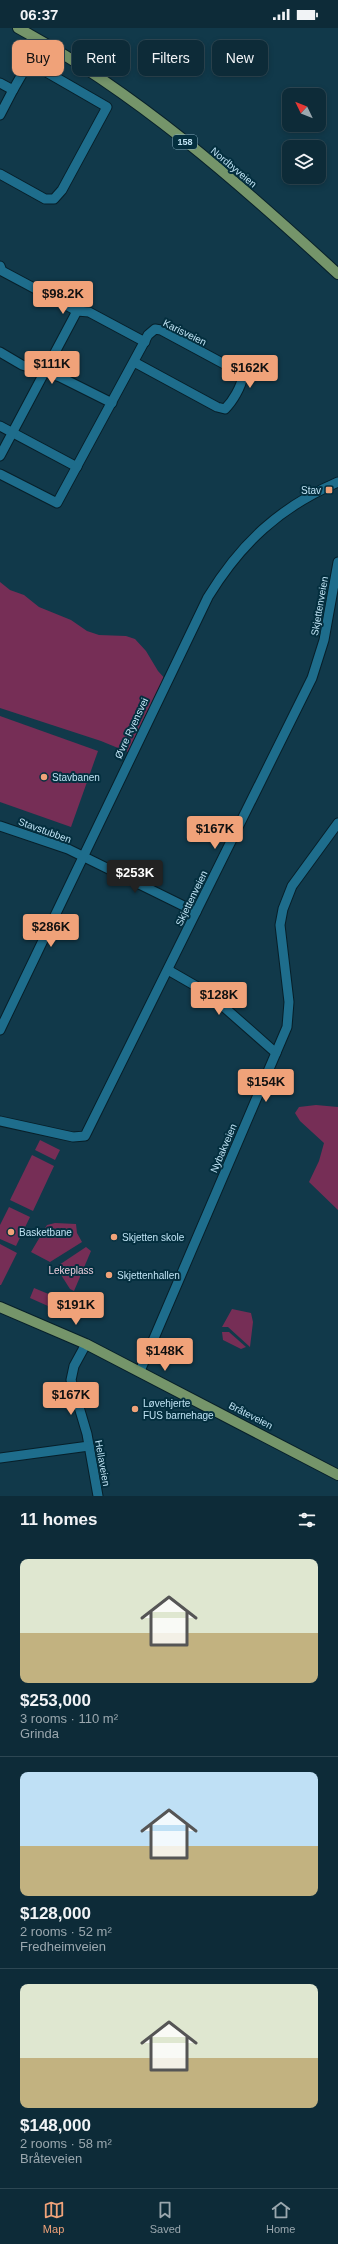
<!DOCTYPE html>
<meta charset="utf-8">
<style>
:root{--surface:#0d2b38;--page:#1b3743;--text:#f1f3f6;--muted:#9aa7ae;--line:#2d4753;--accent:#f0a279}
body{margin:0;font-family:Arial,sans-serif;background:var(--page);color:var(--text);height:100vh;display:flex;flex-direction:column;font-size:15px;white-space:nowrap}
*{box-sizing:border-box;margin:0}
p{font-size:13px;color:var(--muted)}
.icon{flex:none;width:22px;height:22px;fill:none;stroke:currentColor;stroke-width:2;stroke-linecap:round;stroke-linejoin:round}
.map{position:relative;height:1468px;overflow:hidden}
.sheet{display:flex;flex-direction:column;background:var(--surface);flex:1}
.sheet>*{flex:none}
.banner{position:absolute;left:12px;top:12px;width:314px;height:36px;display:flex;gap:8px}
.needle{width:26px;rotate:313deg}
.fabs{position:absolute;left:282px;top:60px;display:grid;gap:8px}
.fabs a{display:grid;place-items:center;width:44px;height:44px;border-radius:8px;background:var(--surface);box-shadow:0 2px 6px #0003,0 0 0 1px var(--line);font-size:20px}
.price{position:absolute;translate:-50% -34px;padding:0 9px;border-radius:4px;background:var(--accent);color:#111;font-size:13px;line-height:26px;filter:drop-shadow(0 1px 2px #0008)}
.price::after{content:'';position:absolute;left:50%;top:24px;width:12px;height:9px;margin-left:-6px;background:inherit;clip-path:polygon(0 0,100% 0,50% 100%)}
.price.on{background:#222;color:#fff}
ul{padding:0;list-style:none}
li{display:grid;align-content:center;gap:8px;height:212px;padding:0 20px}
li+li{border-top:1px solid var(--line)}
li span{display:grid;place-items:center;height:124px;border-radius:8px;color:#555}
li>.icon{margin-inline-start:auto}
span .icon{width:72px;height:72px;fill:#fffc;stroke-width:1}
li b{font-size:17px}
h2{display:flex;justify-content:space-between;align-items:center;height:48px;padding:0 20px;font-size:17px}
.tag{padding:0 14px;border-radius:8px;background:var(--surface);box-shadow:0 2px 6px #0003,0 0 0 1px var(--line);font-size:14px;line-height:36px}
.tag.on{background:var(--accent);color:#111}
.status{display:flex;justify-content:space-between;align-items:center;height:28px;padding:0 20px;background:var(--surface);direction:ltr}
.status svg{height:11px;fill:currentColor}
.tab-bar{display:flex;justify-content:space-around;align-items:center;height:56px;border-top:1px solid var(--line);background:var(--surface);font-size:11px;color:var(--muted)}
.tab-bar a{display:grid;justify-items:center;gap:2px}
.tab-bar .on{color:var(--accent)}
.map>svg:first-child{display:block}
.green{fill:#762e56}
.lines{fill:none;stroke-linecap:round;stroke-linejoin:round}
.minor-casing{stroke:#071f29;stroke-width:11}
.major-casing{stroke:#071f29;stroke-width:12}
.minor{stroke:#1e6d8c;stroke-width:9}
.major{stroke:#75956a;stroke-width:10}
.poi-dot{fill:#f0a279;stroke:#042f3f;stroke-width:1.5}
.labels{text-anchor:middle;stroke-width:4;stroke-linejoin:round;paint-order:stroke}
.shield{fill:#042f3f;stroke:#88adbe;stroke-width:1}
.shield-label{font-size:9px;font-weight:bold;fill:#c0e3f4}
.street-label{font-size:10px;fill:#c0e3f4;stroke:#042f3f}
.poi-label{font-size:10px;fill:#c0e3f4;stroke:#042f3f;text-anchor:start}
.park-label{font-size:10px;fill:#eecfdd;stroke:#042f3f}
</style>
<div class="status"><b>06:37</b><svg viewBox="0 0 49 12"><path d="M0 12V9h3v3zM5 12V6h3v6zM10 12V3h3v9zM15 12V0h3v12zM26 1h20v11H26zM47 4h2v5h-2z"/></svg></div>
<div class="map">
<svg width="338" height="1468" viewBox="0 0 338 1468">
<rect width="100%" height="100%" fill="#11394a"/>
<g class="green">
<path d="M 0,554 L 10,562 L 24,567 L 39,579 L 71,592 L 87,603 L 99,607 L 126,608 L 135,611 L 146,623 L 158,643 L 169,655 L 135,727 L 101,713 L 0,680 Z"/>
<path d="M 0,688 L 98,723 L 71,799 L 0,774 Z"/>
<path d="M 316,1077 L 338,1079 L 338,1182 L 309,1154 L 319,1133 L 324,1115 L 300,1093 L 295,1085 L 299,1079 Z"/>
<path d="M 40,1112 L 60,1122 L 55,1132 L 35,1122 Z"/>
<path d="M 32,1127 L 54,1138 L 33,1183 L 10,1172 Z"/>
<path d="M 9,1179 L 30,1189 L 16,1218 L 0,1211 L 0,1197 Z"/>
<path d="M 55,1195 L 76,1196 L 77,1205 L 82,1214 L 50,1234 L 31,1224 L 47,1197 Z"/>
<path d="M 0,1216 L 17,1225 L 1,1257 L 0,1257 Z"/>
<path d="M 86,1219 L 91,1223 L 74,1263 L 70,1261 L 56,1239 Z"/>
<path d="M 34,1260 L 80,1279 L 75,1290 L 30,1270 Z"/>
<path d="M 232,1281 L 251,1285 L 253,1294 L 250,1319 L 228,1299 L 222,1299 Z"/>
<path d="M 222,1304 L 229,1304 L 246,1319 L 241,1321 L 223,1312 Z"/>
</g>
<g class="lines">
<g class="minor-casing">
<g id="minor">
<path d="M 37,39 L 49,17"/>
<path d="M 0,55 L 13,62 L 0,87"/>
<path d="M 0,146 L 45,171 L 54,171 L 62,162 L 107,79 L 29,34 L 13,62"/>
<path d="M 0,238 L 2,243 L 77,283 L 89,284 L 145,314"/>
<path d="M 0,324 L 22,337 L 60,349 L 112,375"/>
<path d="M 0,398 L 77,439"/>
<path d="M 0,428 L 77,283"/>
<path d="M 0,446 L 57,475 L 148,307 L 155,301 L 161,302 L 239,344 L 243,348 C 241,359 233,373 225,381 L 217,379 L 134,334"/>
<path d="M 0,798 L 68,821 L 196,884"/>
<path d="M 168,942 L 208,965 L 276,1025"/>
<path d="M 0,1002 L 208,569 C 241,515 280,479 338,454"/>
<path d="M 0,1093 L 73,1109 L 85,1108 L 312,650 L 324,612 L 338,534"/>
<path d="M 86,1316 L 74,1338 L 71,1352 L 87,1406 L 98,1468"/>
<path d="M 140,1343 L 287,999 L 289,974 L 280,897 L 283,881 L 292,858 L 338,795"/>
<path d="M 0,1430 L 89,1418"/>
</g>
</g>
<g class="major-casing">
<g id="major">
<path d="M 18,0 C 136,64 239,155 338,246"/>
<path d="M 0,1279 L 86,1316 L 338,1447"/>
</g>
</g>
<use href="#minor" class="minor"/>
<use href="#major" class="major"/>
</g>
<g class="poi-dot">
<rect x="325" y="458" width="8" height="8" rx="2"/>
<circle cx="44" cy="749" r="4"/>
<circle cx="11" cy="1204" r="4"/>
<circle cx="114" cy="1209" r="4"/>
<circle cx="109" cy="1247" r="4"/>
<circle cx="135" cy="1381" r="4"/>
</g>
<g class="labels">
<rect class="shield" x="173" y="107" width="24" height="14" rx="3"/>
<g class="shield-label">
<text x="185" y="117">158</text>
</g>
<g class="street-label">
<text transform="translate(234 139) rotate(40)" y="4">Nordbyveien</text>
<text transform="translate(185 304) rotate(26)" y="4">Karisveien</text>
<text transform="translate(319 578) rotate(-80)" y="4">Skjettenveien</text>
<text transform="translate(131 700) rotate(-65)" y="4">Øvre Ryensvei</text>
<text transform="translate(45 802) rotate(20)" y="4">Stavstubben</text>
<text transform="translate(191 870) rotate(-64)" y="4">Skjettenveien</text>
<text transform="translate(223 1120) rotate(-67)" y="4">Nybakveien</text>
<text transform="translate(251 1387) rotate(27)" y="4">Bråteveien</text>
<text transform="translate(103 1435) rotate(80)" y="4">Hellaveien</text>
</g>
<g class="poi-label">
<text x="321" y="466" text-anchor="end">Stav</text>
<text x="52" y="753">Stavbanen</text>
<text x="19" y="1208">Basketbane</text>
<text x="122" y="1213">Skjetten skole</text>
<text x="117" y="1251">Skjettenhallen</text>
<text x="143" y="1379">Løvehjerte<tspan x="143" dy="12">FUS barnehage</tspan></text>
</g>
<g class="park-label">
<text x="71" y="1246">Lekeplass</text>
</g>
</g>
</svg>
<div class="fabs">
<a><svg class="needle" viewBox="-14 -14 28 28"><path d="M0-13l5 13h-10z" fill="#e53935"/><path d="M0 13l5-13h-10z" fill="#9aa7ae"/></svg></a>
<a><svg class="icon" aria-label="layers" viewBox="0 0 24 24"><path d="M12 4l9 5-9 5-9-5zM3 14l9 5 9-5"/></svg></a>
</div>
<b class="price" style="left:63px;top:287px">$98.2K</b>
<b class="price" style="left:52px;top:357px">$111K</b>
<b class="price" style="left:250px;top:361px">$162K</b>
<b class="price" style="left:215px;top:822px">$167K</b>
<b class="price on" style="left:135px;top:866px">$253K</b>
<b class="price" style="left:51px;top:920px">$286K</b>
<b class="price" style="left:219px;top:988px">$128K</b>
<b class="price" style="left:266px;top:1075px">$154K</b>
<b class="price" style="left:76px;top:1298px">$191K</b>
<b class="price" style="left:165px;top:1344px">$148K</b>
<b class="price" style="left:71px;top:1388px">$167K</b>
<div class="banner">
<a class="tag on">Buy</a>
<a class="tag">Rent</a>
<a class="tag">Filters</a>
<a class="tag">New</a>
</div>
</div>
<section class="sheet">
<h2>11 homes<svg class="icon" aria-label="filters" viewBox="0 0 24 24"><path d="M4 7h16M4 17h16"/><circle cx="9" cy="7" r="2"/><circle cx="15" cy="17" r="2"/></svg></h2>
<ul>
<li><span style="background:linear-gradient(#dfe7d0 60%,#c2b280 0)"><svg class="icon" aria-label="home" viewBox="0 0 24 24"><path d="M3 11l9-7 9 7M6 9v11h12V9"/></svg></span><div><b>$253,000</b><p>3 rooms · 110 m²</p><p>Grinda</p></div></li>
<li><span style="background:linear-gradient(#bfe0f5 60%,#c2b280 0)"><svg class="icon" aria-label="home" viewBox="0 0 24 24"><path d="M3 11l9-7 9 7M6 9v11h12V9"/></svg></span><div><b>$128,000</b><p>2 rooms · 52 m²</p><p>Fredheimveien</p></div></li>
<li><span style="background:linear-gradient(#dfe7d0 60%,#c2b280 0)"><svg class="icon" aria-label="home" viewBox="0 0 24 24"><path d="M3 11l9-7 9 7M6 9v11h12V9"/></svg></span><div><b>$148,000</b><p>2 rooms · 58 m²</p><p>Bråteveien</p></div></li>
</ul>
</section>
<nav class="tab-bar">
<a class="on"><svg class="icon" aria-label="map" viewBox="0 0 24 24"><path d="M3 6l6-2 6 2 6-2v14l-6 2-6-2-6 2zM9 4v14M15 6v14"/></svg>Map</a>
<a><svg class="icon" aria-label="saved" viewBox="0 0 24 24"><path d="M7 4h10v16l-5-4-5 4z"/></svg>Saved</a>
<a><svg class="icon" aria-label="home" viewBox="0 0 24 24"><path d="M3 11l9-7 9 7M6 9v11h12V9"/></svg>Home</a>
</nav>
